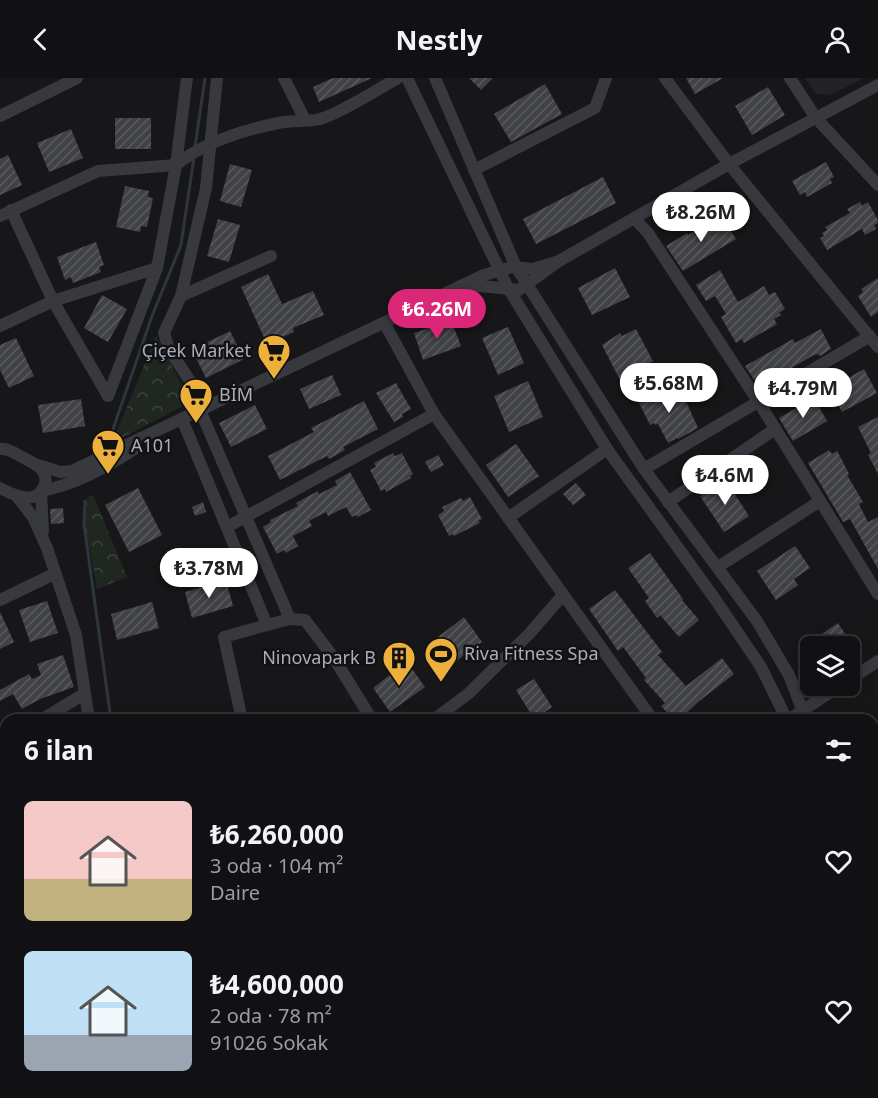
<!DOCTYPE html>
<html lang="tr">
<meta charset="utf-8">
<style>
:root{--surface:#111113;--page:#1a1a1c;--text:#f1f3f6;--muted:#9c9da0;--line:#303133;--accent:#db2777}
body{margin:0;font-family:"Noto Sans",sans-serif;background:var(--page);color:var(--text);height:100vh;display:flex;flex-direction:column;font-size:22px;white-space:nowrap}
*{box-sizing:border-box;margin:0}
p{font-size:20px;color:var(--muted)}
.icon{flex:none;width:33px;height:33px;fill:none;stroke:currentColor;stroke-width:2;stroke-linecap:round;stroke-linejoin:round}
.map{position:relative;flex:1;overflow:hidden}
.drawer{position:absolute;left:0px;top:636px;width:879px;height:384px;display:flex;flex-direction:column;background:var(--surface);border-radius:18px 18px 0 0;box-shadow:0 3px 15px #0003,0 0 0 2px var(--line)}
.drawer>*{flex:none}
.tools{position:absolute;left:800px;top:558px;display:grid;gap:12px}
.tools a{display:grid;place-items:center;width:60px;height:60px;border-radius:9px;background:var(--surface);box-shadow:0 3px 15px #0003,0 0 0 2px var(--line);font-size:30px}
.price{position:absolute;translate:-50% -51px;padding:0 14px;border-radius:21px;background:#fff;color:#222;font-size:20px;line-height:39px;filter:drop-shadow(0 2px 3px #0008)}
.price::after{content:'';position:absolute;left:50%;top:36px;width:18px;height:14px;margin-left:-9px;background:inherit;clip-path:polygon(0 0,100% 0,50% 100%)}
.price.current{background:var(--accent);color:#fff}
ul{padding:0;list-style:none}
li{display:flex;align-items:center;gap:18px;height:150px;padding:0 24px}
li span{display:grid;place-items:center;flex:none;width:168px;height:120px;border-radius:9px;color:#555}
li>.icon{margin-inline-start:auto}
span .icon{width:72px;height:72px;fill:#fffc;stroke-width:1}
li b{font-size:26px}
h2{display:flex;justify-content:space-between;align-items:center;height:72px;padding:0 24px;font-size:26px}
header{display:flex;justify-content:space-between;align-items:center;height:78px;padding:0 24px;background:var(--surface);font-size:27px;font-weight:700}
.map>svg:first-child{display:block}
.built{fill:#232326}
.park{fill:url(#park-crowns)}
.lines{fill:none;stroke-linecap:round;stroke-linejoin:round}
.stream{stroke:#2d363d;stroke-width:3}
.building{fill:url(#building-hatch)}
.minor{stroke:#38393e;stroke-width:12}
.major{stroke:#54565d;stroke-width:15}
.labels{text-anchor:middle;stroke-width:5;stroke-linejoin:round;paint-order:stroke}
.poi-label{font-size:18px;fill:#aaaeb9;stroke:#121214;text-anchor:start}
</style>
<header><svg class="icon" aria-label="back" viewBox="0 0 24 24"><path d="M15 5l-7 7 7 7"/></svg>Nestly<svg class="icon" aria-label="person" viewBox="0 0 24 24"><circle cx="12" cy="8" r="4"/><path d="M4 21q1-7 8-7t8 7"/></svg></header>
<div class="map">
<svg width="878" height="1020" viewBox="0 0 878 1020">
<defs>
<pattern id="park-crowns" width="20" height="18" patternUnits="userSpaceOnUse" patternTransform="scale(1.5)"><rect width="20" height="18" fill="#1f2720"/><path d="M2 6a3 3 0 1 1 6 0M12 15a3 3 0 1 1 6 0" fill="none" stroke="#3d443e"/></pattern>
<pattern id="building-hatch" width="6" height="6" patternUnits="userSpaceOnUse" patternTransform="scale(1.5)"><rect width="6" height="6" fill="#414246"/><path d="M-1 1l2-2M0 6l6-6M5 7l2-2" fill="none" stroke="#5a5b5f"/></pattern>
</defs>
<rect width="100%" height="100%" fill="#171719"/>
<path class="built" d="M 805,0 L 864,0 L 831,17 L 816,16 Z"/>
<g class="park">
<path d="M 156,258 L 191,324 L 112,365 Z"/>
<path d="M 93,417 L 127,499 L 97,511 L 85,446 L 87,420 Z"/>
<path d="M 575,1014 L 597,1014 L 600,1020 L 565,1020 Z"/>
<path d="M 723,1014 L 760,1014 L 750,1020 L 714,1020 Z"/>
</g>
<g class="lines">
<g class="stream">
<path d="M 195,69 L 205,0"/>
<path d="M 111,357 L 152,238 L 181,167 L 194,79"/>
<path d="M 85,423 L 84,446 L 111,642"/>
</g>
</g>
<g class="building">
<path d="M 333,0 L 372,0 L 319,24 L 313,9 Z"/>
<path d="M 469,0 L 493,0 L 481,12 Z"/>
<path d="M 686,0 L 723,0 L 695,16 Z"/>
<path d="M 545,6 L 562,36 L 511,64 L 494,36 Z"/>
<path d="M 768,9 L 785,37 L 752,57 L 735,28 Z"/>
<rect x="115" y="40" width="36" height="31"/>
<path d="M 71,51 L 83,80 L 49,94 L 37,65 Z"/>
<path d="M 8,77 L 22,107 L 0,117 L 0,81 Z"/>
<path d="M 826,84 L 834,99 L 830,101 L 832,105 L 807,119 L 805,114 L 800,117 L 792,103 Z"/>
<path d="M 230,86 L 252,92 L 241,129 L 220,123 Z"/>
<path d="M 603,99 L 616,125 L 536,166 L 523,141 Z"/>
<path d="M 125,108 L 149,113 L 148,119 L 153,120 L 147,149 L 141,148 L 140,154 L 116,149 Z"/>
<path d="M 860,124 L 862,128 L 868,124 L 878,142 L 878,145 L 874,147 L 876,151 L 865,157 L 862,151 L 827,172 L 820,160 L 824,158 L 822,155 L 827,152 L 825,149 L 850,135 L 847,131 Z"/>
<path d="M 720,137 L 736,161 L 683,193 L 666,168 L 687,155 L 688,157 Z"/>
<path d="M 218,141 L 240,147 L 229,184 L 207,178 Z"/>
<path d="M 96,164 L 104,187 L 99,189 L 101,194 L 73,205 L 71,199 L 65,202 L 57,179 Z"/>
<path d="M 615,190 L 630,219 L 592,237 L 578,210 Z"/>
<path d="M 720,192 L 738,224 L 764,208 L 769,217 L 775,214 L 785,231 L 779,235 L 781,237 L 774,241 L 777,246 L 744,265 L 742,261 L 736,265 L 721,239 L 726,236 L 715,218 L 706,223 L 696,207 Z"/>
<path d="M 268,196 L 282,226 L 313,213 L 324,237 L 293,250 L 294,254 L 267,266 L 241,209 Z"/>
<path d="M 878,200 L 878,234 L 871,239 L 858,218 L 863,214 L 861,211 Z"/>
<path d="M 102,217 L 127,231 L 108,264 L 84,250 Z"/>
<path d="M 451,242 L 461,268 L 423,282 L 414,255 Z"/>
<path d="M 508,249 L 524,285 L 498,297 L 482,260 Z"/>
<path d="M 636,251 L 653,283 L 638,291 L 641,295 L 621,304 L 602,267 L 620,255 L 622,258 Z"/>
<path d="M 821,251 L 831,271 L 820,278 L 818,276 L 812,278 L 759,309 L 745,288 L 793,261 L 795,265 Z"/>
<path d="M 230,253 L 244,281 L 206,300 L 192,272 Z"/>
<path d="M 16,260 L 34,298 L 9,310 L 0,292 L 0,267 Z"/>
<path d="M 864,291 L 877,315 L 842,334 L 829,311 Z"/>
<path d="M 332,297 L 341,317 L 309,331 L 300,311 Z"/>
<path d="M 528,303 L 543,339 L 509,354 L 494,318 Z"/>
<path d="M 396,305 L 411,331 L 402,336 L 403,339 L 394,344 L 376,315 Z"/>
<path d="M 672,306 L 680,321 L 684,319 L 698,350 L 678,361 L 677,360 L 668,365 L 658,346 L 655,347 L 654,345 L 650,347 L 639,325 Z"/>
<path d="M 814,320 L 827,343 L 793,363 L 779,340 Z"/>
<path d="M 81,321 L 85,348 L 43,355 L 38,327 Z"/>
<path d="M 364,323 L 378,351 L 343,369 L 345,372 L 329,381 L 327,378 L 280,402 L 268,378 L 314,354 L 311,350 Z"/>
<path d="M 255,327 L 267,351 L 231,369 L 219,345 Z"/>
<path d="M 878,339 L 878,396 L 868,377 L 871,375 L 858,349 Z"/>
<path d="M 516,366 L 539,398 L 508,419 L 486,387 Z"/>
<path d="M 829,372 L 832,376 L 837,373 L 842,382 L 849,396 L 847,397 L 863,424 L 859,426 L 868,444 L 878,439 L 878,491 L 850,441 L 843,444 L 808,385 Z"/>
<path d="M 393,375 L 395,378 L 402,375 L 413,396 L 410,398 L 411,400 L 386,414 L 385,411 L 381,413 L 370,392 L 376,389 L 374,385 Z"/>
<path d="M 438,377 L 444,387 L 431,394 L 425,384 Z"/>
<path d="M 350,394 L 371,432 L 358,439 L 356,437 L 352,439 L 346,429 L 328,438 L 326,434 L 309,443 L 312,448 L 293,458 L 298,468 L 286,475 L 284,472 L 277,476 L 263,449 L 271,444 L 270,442 L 298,428 L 296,425 L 318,413 L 319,416 L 337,407 L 335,403 Z"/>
<path d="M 725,401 L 749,438 L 724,454 L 700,418 Z"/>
<path d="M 576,405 L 586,417 L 573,427 L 563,416 Z"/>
<path d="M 138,410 L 162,457 L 129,474 L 105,427 Z"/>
<path d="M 470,419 L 482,441 L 478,443 L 480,445 L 454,458 L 453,456 L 449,458 L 438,437 L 444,433 L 442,429 L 461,420 L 463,423 Z"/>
<path d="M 203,424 L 206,434 L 195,438 L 192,429 Z"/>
<path d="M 63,430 L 64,445 L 51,446 L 50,431 Z"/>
<path d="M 795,468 L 810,490 L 794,501 L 798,507 L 776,522 L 757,493 Z"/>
<path d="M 650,475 L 683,521 L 682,522 L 699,542 L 679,559 L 660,537 L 657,540 L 645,523 L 649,520 L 628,490 Z"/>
<path d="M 226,502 L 233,528 L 192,540 L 185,514 Z"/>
<path d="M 615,512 L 662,574 L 658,577 L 686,608 L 722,580 L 734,596 L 698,624 L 679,642 L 674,642 L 661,628 L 665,625 L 644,602 L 646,600 L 623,569 L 618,573 L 589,531 Z"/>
<path d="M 47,523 L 58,555 L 30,564 L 19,532 Z"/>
<path d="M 152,524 L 159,550 L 117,562 L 111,536 Z"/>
<path d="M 0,534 L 14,564 L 0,571 Z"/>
<path d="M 464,539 L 482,564 L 448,589 L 430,565 Z"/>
<path d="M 838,545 L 853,568 L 804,568 Z"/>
<path d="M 63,577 L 74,609 L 40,621 L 22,631 L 13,616 L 0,623 L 0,612 L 29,596 L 32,601 L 41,597 L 37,586 Z"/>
<path d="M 407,584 L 425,609 L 390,634 L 373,610 Z"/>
<path d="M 534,601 L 552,629 L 534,641 L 516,612 Z"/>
</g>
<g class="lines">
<g class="minor">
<path d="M 284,0 L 305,42"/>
<path d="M 407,0 L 508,210 L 607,371 L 715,521 L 761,589 L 787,642"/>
<path d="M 435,0 L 516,189 L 644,391 L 757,543 L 789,597 L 806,642"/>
<path d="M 665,0 L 729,86 L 878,269"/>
<path d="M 790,0 L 816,40 L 878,107"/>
<path d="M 0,38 L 77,0"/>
<path d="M 474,92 L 595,30 L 606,0"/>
<path d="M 0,138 L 98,93 L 176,87 C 205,63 247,51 283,44 C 295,42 308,44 320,41 C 343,34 376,12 398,0"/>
<path d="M 635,141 L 648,155 L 758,323 L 878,516"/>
<path d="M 467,209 L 481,208 L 519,212 L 559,183 L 729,86 L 878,7"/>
<path d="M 181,218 L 271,178"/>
<path d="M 385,246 L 434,336 L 653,642"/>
<path d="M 0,248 L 53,223 L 11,132"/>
<path d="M 108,318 L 157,190 L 176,87 L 187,0"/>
<path d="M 108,318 L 53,223 L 157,190"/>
<path d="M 207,329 L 169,271 L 164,255 L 181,218 L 206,110 L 217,0"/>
<path d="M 200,332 L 290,541"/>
<path d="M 182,341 L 267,547 L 290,541 L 305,542 L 334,580 L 372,642"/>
<path d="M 0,371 C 9,370 14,375 22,379 C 29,383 37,386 42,392 C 45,396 46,401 45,406 C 39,429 13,417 0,410"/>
<path d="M 35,386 L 60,394 L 72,393 L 484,197 L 512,189 L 533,191 L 559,183"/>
<path d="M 644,391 L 870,258"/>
<path d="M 16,417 L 33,439 L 47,470 L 76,557 L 89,642"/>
<path d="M 668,424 L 775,351"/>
<path d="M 508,440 L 607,371"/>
<path d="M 227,449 L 434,336"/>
<path d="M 43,453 L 41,413 C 75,407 107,389 136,370"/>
<path d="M 718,489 L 820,423"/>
<path d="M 0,522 L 54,496"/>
<path d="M 849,602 L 878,583"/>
<path d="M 41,642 L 84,616"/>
<path d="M 242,642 L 224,559 L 267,547"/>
<path d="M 433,642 L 468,616 L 529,556 L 563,517"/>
<path d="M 788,642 L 840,608"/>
<path d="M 0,667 L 6,663"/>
<path d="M 0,806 L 6,809"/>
<path d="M 873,959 L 878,956"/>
<path d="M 854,1014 L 858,1020"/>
<path d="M 176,1020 L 177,1014"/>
<path d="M 769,1020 L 779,1014"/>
</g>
<g class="major">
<path d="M 873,754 L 878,750"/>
<path d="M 873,798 L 878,795"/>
<path d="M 0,942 L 6,946"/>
<path d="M 0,964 L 6,967"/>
<path d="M 91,1014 L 104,1020"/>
<path d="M 147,1014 L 161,1020"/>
<path d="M 454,1020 L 464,1014"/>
<path d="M 521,1020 L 530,1014"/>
</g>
</g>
<defs>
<g id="supermarket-pin" transform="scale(1.725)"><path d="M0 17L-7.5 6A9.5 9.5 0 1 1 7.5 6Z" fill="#edb13b" stroke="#121214"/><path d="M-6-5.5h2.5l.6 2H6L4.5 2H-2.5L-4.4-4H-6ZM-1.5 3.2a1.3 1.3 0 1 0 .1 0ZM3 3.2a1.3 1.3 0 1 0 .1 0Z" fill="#111"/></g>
<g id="stadium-pin" transform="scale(1.725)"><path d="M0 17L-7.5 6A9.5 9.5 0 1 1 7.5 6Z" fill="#edb13b" stroke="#121214"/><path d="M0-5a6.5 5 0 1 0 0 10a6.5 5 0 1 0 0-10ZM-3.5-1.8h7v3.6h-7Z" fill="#111"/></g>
<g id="building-pin" transform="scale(1.725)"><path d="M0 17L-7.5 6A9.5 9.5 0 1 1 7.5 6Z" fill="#edb13b" stroke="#121214"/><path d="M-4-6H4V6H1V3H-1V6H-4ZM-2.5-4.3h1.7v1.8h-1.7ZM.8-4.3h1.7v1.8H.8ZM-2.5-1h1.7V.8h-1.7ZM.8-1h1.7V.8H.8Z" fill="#111"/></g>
</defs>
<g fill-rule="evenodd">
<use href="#supermarket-pin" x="274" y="273"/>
<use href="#supermarket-pin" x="196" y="317"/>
<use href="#supermarket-pin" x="108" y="368"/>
<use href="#stadium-pin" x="441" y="576"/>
<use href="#building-pin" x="399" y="580"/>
</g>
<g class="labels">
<g class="poi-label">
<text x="251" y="279" text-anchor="end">Çiçek Market</text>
<text x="219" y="323">BİM</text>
<text x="131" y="374">A101</text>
<text x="464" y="582">Riva Fitness Spa</text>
<text x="376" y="586" text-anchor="end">Ninovapark B</text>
</g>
</g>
</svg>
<div class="tools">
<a><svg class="icon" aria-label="layers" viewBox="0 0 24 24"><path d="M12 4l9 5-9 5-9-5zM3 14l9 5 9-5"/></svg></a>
</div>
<b class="price" style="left:701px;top:165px">₺8.26M</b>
<b class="price current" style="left:437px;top:262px">₺6.26M</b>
<b class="price" style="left:669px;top:336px">₺5.68M</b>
<b class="price" style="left:803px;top:341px">₺4.79M</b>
<b class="price" style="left:725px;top:428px">₺4.6M</b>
<b class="price" style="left:209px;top:521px">₺3.78M</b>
<section class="drawer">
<h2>6 ilan<svg class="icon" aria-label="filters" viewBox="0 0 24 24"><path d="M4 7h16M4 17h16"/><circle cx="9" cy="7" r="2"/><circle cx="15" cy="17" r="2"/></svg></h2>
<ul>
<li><span style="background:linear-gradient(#f6c9c9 65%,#c2b280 0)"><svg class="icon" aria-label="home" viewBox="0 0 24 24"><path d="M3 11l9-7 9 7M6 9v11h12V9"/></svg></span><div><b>₺6,260,000</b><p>3 oda · 104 m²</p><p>Daire</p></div><svg class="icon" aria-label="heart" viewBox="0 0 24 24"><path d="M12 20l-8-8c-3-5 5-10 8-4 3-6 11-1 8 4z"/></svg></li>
<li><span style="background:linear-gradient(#bfe0f5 70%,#9aa5b1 0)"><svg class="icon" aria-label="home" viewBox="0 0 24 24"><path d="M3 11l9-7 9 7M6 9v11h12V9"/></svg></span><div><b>₺4,600,000</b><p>2 oda · 78 m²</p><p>91026 Sokak</p></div><svg class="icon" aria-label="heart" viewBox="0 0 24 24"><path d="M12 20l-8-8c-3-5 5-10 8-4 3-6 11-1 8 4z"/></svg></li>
</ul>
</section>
</div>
